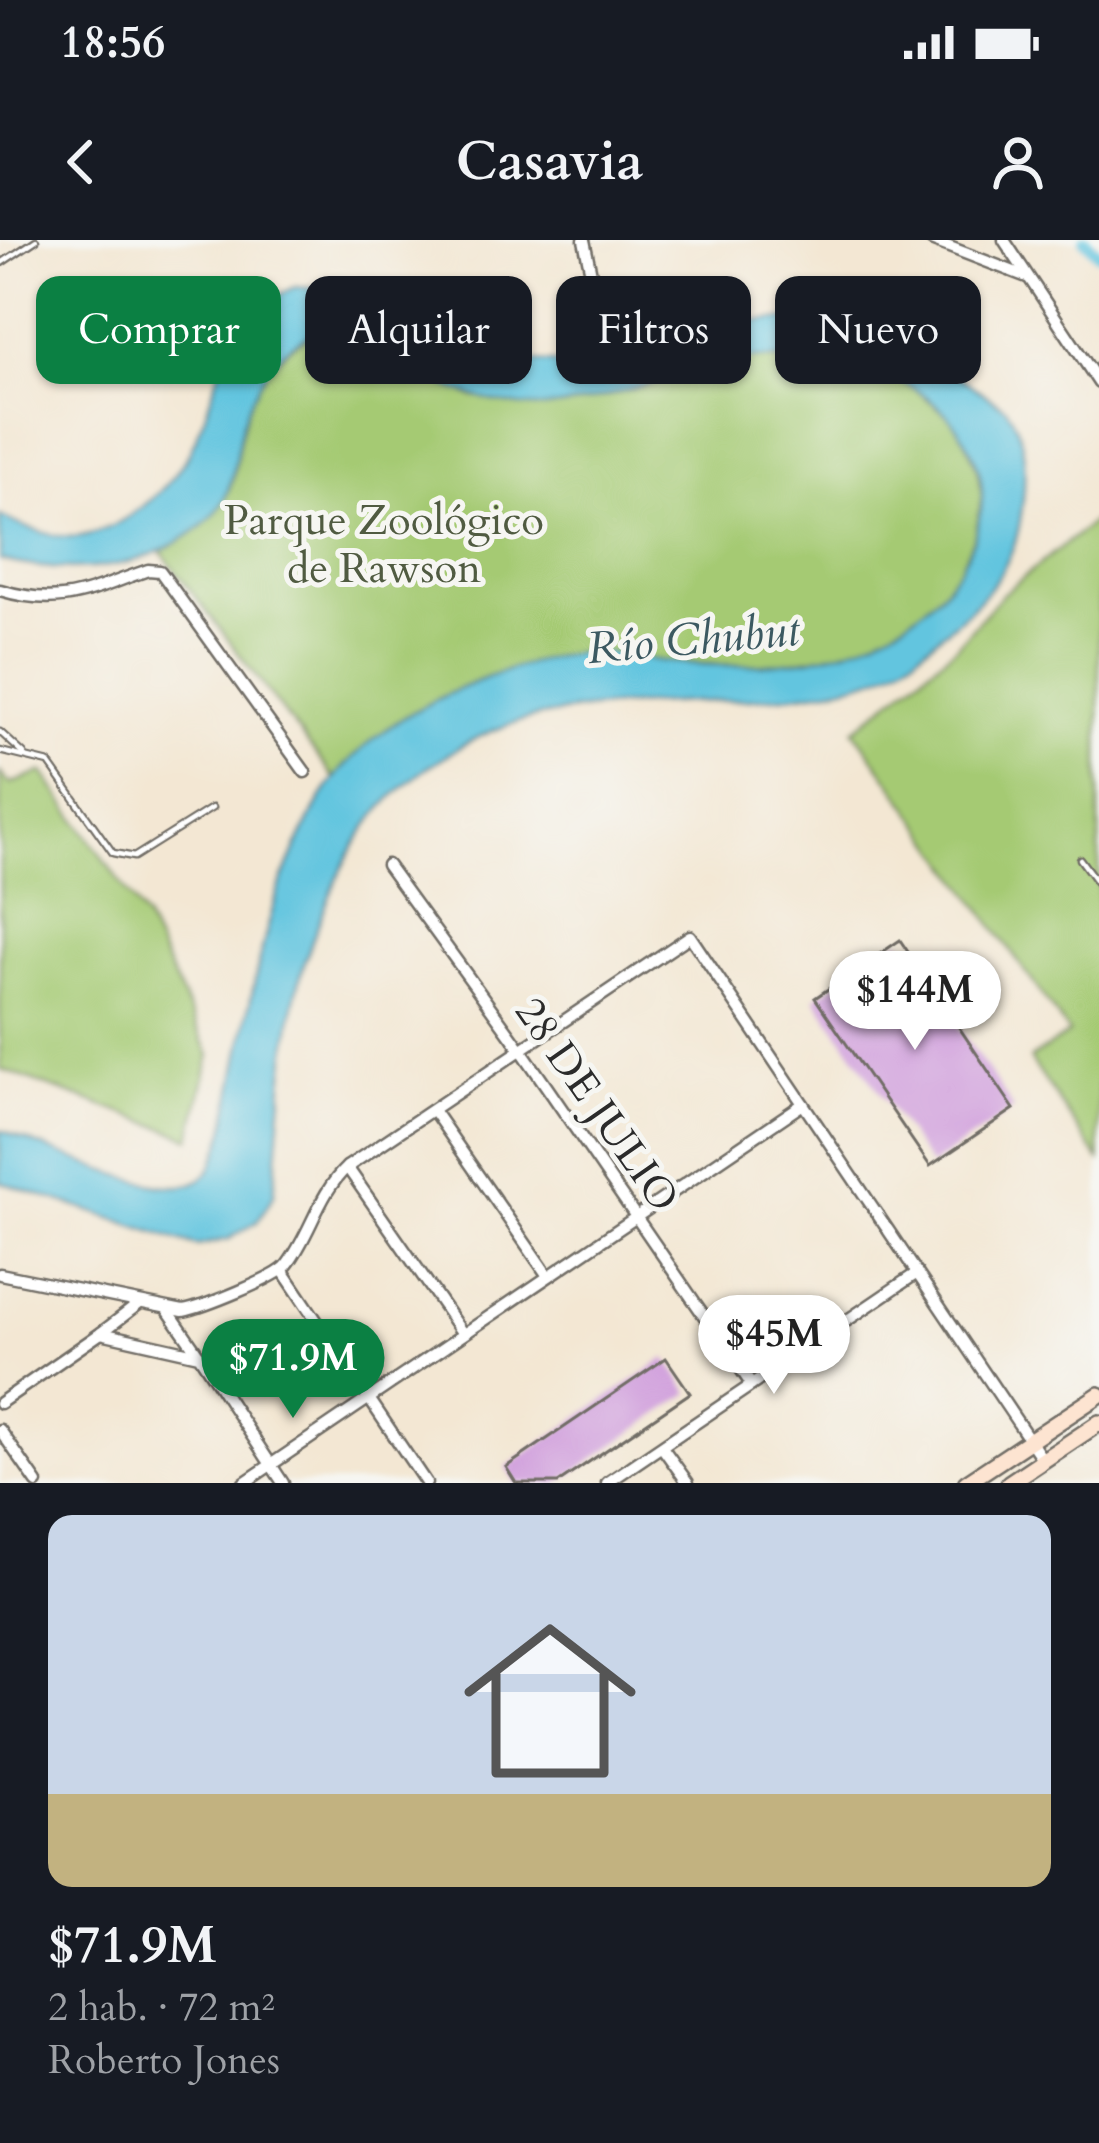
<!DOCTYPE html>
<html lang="es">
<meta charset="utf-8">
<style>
:root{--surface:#171b24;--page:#242831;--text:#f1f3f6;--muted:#9ea1a6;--accent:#0b8043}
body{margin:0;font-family:Cardo,serif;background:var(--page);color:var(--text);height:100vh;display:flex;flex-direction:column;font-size:45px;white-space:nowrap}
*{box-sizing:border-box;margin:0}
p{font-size:39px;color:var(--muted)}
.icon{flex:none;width:66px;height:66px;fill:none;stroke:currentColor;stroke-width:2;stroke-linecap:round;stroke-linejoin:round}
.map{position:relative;height:1243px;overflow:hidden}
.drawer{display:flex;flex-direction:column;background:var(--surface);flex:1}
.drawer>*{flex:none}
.guide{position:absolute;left:36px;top:36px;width:1029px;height:108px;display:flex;gap:24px}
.price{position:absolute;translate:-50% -102px;padding:0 27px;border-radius:42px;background:#fff;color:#222;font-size:39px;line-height:78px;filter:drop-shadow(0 3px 6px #0008)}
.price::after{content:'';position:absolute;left:50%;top:72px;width:36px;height:27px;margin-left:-18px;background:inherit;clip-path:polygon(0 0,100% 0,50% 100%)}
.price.selected{background:var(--accent);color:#fff}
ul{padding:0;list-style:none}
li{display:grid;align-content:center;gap:24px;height:636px;padding:0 48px}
li span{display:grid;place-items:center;height:372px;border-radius:24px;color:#555}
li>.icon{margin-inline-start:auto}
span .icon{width:216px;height:216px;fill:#fffc;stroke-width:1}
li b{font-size:51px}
.tag{padding:0 42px;border-radius:24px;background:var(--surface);box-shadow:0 3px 9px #0004;font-size:42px;line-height:108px}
.tag.selected{background:var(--accent);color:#fff}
.status{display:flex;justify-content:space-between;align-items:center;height:84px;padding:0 60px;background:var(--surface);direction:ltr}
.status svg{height:33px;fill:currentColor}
header{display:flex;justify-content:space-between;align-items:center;height:156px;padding:0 48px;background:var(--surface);font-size:54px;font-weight:700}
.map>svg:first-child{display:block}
.green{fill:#a5ca73;stroke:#687a4f;stroke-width:3}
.water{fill:#62c5df;stroke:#467885;stroke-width:3}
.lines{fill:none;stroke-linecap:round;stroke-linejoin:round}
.canal{stroke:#62c5df;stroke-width:12}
.building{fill:#cf9bdb}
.lane-casing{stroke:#716d66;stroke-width:9}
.street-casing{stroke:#716d66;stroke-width:15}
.secondary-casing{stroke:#716d66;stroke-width:20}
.lane{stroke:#fff;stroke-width:4.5}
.street{stroke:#fff;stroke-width:10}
.secondary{stroke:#fde4d1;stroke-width:15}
.labels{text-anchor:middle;stroke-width:10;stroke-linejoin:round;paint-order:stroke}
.park-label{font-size:42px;fill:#505b41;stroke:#f6f6f2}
.street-label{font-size:42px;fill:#2b2b2b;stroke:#f6f6f2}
.water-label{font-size:45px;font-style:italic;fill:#3c5961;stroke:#f6f6f2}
</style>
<div class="status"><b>18:56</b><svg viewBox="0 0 49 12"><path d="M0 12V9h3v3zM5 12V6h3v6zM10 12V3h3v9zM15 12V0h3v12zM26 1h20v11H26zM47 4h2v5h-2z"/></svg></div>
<header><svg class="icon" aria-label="back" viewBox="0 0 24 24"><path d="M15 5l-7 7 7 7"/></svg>Casavia<svg class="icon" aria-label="person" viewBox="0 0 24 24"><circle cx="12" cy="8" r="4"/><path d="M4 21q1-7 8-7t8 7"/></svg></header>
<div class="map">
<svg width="1099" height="1243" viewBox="0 0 1099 1243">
<rect width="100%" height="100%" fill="#f6f6f2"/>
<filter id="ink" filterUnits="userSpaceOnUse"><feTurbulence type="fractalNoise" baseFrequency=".00833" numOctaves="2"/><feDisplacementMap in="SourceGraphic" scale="24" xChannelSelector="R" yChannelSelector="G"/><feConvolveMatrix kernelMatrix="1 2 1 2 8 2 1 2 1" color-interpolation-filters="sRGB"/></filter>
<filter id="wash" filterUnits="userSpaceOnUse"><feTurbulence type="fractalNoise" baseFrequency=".004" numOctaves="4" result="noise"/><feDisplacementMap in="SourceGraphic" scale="48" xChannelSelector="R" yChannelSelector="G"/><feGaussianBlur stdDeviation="2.7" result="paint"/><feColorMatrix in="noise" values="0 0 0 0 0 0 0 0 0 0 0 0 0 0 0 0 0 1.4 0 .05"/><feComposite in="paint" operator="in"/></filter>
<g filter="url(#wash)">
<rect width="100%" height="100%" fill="#f3e7d3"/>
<g class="green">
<path d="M 324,90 L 351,91 L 378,102 L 416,130 L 473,157 L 600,158 L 752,118 L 834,122 L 883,133 L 914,148 L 951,178 L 964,197 L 977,228 L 982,255 L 976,293 L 962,324 L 946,348 L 912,379 L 873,401 L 846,412 L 766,426 L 674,423 L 592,412 L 366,507 L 334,538 L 161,312 C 183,299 213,281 225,258 C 237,235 236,209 243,185 C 254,141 281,105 324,90 Z"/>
<path d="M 1099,277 L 1099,920 L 1030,819 L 1069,793 L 854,490 L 955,408 L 1001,355 Z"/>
<path d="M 43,532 L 145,678 L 210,815 L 191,898 L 0,829 L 0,533 L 10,544 Z"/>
</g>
<path class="water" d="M 295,47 L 328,49 L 370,61 L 441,96 L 492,115 L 521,121 L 563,124 L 622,115 L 746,81 L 794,79 L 853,84 L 920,112 L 1006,168 C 1030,198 1026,245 1020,281 C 1013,326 986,357 952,385 C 932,402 911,421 886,433 C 862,444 834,449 807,453 C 715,467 617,457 528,479 C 476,492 417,529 382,568 C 360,592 344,623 331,653 C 316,689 301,727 294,765 C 282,827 280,892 274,955 L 257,982 L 229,999 L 197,1006 L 0,942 L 0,890 C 42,905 149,955 187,945 C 200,942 210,933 215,920 C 226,897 229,868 234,844 C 247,780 258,714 278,652 C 289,621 317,559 338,534 C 356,512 383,490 408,475 C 451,449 543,412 593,412 C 619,412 646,420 672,422 C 763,431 860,425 932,361 C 960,336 981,296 982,257 C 983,219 957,179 927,157 C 886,128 839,122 790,120 C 777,119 763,117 750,119 C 715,123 671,139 636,148 C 599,158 559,172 520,166 C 494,162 468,156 444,145 C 401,124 355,69 303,98 C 273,114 253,150 243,182 C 236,207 236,233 225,258 C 214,280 198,290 178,302 C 122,334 61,334 0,320 L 0,276 C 22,287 57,300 81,296 C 121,289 164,255 184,221 C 226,152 207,86 295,47 Z"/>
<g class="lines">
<path class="canal" d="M 1085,0 L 1099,14"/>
</g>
<g id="blocks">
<g class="building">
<path d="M 900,700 L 1014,869 L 930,926 L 815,758 Z"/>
<path d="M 666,1118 L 690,1153 L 558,1243 L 516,1243 L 506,1227 Z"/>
</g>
</g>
</g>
<g filter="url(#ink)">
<use href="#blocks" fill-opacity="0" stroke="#716d66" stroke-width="3"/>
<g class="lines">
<g class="lane-casing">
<g id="lane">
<path d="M 0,24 L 36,0"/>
<path d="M 0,492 L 24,514"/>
<path d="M 0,511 L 49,523 L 113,613 L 134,617 L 212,568"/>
<path d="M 1080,619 L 1099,645"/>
</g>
</g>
<g class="street-casing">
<g id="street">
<path d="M 584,0 L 598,67"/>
<path d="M 931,0 L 1027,37"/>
<path d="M 1004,0 L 1099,143"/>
<path d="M 0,350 C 63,369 90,350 148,330 L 160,331 L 305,532"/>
<path d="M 387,625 L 522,811 L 751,1144"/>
<path d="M 433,870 L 548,1036"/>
<path d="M 347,927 L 463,1094"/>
<path d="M 283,1031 L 426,1243"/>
<path d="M 0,1034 L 183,1071 C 201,1068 277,1038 287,1025 C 311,994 318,954 347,927 L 690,696 L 1043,1220"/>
<path d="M 167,1069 L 199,1115"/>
<path d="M 101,1093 L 199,1115 L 283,1243"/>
<path d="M 0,1163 L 101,1093 L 140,1063"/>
<path d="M 0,1190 L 37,1243"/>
<path d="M 662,1207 L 688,1243"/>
<path d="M 244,1243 L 803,864"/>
<path d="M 607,1243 L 917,1033"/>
</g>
</g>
<g class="secondary-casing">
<g id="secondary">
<path d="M 966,1243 L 1099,1155"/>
<path d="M 1009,1243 L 1099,1183"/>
</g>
</g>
<use href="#lane" class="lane"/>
<use href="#street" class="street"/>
<use href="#secondary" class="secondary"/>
</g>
</g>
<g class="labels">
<g class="park-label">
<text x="384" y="294">Parque Zoológico<tspan x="384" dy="48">de Rawson</tspan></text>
</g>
<g class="street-label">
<text transform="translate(598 864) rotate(55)" y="15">28 DE JULIO</text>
</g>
<g class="water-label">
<text transform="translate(693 398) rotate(-5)" y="16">Río Chubut</text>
</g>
</g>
</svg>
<b class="price" style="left:915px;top:813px">$144M</b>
<b class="price" style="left:774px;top:1157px">$45M</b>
<b class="price selected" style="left:293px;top:1181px">$71.9M</b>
<div class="guide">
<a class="tag selected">Comprar</a>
<a class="tag">Alquilar</a>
<a class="tag">Filtros</a>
<a class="tag">Nuevo</a>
</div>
</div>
<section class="drawer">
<ul>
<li><span style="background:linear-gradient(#c9d6e8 75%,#c2b280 0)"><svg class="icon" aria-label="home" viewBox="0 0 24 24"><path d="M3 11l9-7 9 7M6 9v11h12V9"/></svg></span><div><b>$71.9M</b><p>2 hab. · 72 m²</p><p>Roberto Jones</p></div></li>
</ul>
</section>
